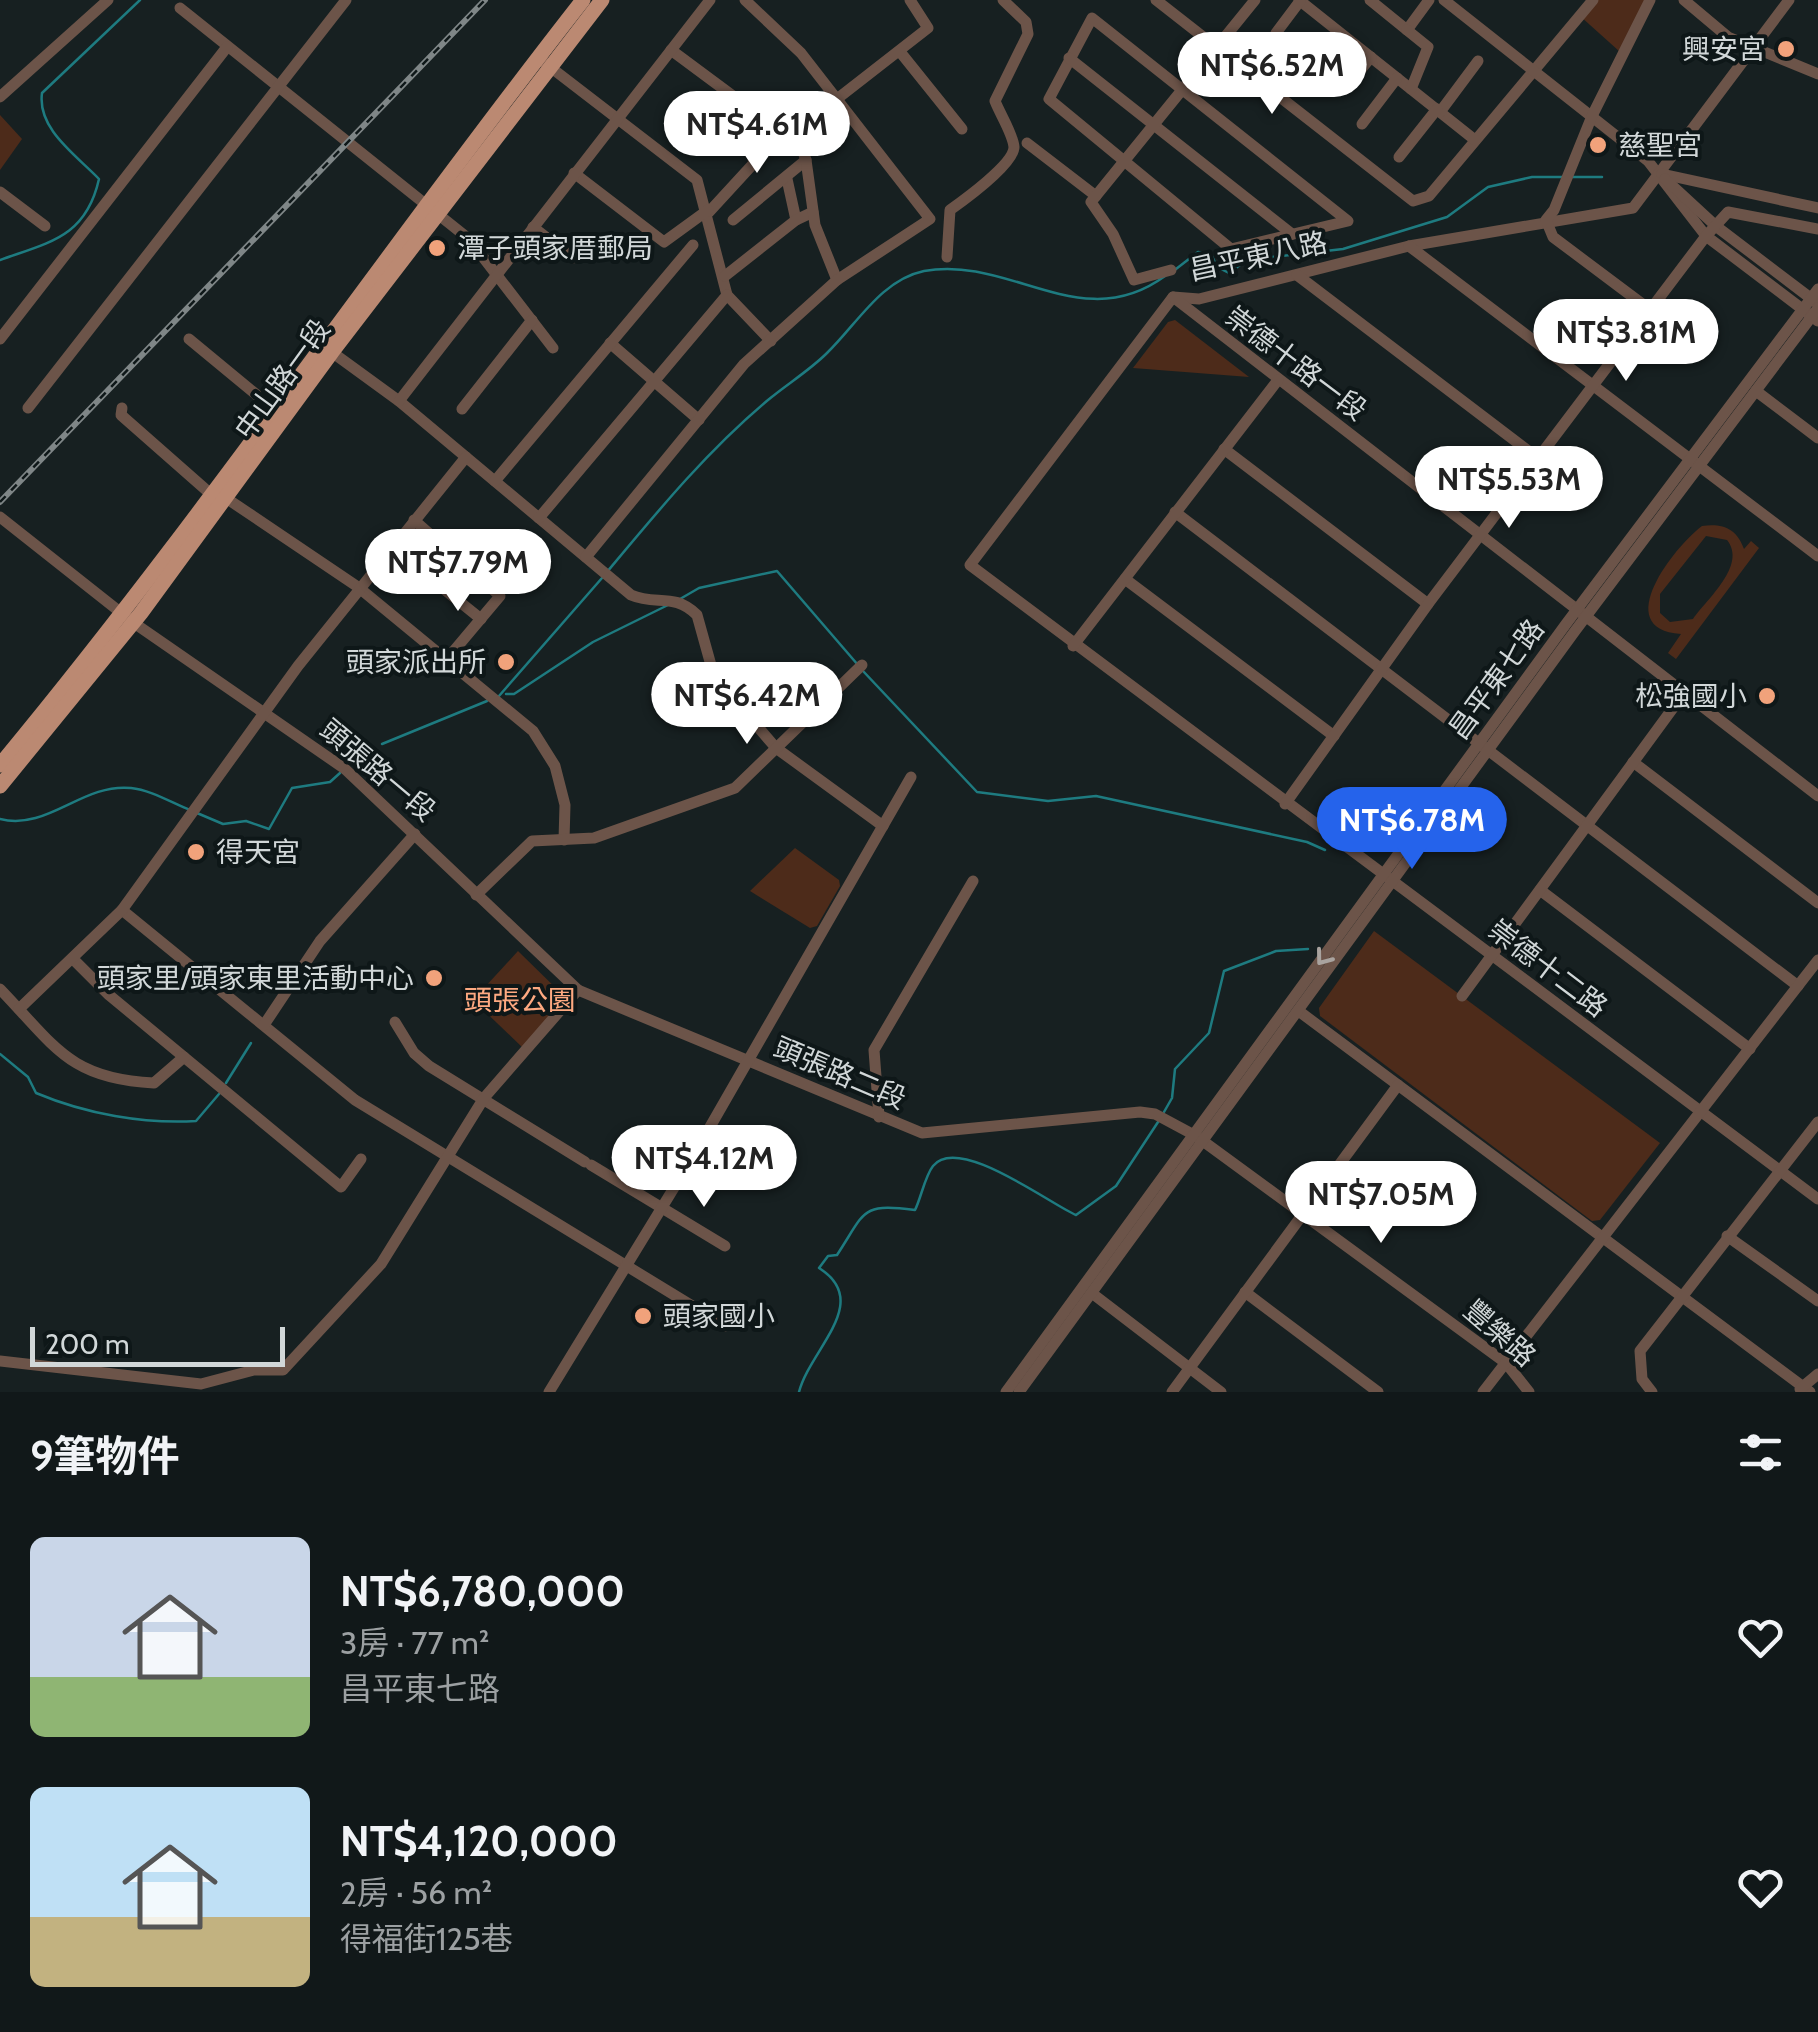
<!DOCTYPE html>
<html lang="zh-TW">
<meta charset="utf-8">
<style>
:root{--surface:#111819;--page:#1e2526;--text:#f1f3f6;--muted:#9ca0a2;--accent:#2563eb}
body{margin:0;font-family:Cabin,"Noto Sans TC",sans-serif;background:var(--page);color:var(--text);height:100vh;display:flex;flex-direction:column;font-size:38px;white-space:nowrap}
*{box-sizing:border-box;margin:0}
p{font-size:32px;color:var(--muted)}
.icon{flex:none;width:55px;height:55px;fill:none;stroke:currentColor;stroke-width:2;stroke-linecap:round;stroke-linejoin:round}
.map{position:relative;height:1392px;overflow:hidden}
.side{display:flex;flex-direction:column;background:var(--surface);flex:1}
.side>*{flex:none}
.scale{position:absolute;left:30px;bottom:25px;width:255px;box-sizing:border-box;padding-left:10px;border:5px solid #d1d7d8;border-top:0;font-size:28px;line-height:35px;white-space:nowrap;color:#d1d7d8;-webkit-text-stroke:8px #0e1718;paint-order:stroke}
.price{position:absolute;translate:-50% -85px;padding:0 22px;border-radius:35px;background:#fff;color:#222;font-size:32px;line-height:65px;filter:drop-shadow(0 2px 5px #0008)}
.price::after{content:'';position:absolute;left:50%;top:60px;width:30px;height:22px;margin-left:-15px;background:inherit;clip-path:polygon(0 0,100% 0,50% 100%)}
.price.current{background:var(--accent);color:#fff}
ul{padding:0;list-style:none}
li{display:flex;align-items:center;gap:30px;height:250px;padding:0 30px}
li span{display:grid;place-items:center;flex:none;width:280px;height:200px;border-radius:15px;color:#555}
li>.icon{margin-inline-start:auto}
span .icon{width:120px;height:120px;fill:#fffc;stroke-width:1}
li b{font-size:42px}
h2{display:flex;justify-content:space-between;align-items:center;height:120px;padding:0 30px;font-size:42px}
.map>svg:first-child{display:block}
.green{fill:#4d2b1a;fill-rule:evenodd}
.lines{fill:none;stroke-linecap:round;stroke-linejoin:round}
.stream{stroke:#1e7b80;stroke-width:2.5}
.minor{stroke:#6c5449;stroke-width:11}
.major{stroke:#bb8972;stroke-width:15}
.rail-casing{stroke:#7f8687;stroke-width:6}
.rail{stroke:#0e1718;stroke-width:2.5;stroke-dasharray:8;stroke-linecap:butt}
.oneway{stroke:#a9a39f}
.poi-dot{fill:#f1a27b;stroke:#0e1718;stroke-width:4}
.labels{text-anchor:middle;stroke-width:8;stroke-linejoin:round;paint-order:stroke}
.poi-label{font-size:28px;fill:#d1d7d8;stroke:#0e1718;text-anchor:end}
.street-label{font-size:28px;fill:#d1d7d8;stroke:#0e1718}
.park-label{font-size:28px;fill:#fda981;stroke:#0e1718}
</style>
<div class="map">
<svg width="1818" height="1392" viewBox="0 0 1818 1392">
<rect width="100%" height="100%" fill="#172021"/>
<g class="green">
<path d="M 1594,0 L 1645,0 L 1619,51 L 1580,16 Z"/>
<path d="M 0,115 L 22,139 L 0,170 Z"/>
<path d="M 1175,320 L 1249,377 L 1133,368 L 1168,322 Z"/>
<path d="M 1702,526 C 1723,523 1737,529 1744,549 L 1751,541 L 1759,548 L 1676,659 L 1668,653 L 1681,634 C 1609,629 1675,546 1702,526 ZM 1706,536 L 1727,540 C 1747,565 1708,598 1693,619 L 1670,622 L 1660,613 L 1660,594 Z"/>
<path d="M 795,848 L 839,880 L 840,886 L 817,926 L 810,928 L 750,891 Z"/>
<path d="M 1374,931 L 1660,1143 L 1600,1220 L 1592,1221 L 1320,1016 L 1319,1008 Z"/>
<path d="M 518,951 L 567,999 L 523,1048 L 473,1000 Z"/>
</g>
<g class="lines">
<g class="stream">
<path d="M 1570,177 L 1602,177"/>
<path d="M 0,260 C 50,242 86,237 99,179 C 76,155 37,129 42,93 L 140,0"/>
<path d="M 1176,269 L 1198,252 L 1211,254 L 1217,267 L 1229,273 L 1247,260 L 1343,249 L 1447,217 L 1488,187 L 1532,177 L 1562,177"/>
<path d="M 607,572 C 657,512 708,450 768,400 C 787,384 809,371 827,353 C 857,324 881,280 924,271 C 1010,255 1082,337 1165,276"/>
<path d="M 680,599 L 699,588 L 777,571 L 858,665"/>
<path d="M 863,671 L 977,792 L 1048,801 L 1096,796 L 1307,842 L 1325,850"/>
<path d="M 506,694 L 514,694 L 593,642 L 668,605"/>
<path d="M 499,696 L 602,578"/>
<path d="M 382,744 L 487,701"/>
<path d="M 197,813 L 223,824 L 246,821 L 269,829 L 292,788 L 330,782 L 340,773"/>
<path d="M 0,819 C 48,831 82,783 131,788 C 151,790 172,803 190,810"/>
<path d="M 0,1054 L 28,1077 L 36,1093 C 86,1114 143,1124 196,1121 L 219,1094"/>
<path d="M 226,1083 L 251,1043"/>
<path d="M 1164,1112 L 1172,1098 L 1175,1069 L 1209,1033 L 1224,971 L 1276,951 L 1308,949"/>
<path d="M 799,1392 C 810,1349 873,1302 819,1268 L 828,1256 L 837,1255 C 866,1211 860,1203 915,1210 C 921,1198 925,1176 933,1166 C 958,1134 1050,1204 1076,1215 L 1116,1186 L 1160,1119"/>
</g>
<g class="minor">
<path d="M 1156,0 L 1413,201 L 1429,196 L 1593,0"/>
<path d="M 1299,0 L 1475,140"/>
<path d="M 1370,0 L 1407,30 L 1429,0"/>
<path d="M 1444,0 L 1648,161 L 1706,236 L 1818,321"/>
<path d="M 1684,0 L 1728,37 L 1818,74"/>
<path d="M 1789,0 L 1633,208 L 1409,246 L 1199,299 L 1173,297 L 970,565 L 1818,1199"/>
<path d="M 1300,1 L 1276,33 L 1345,89 L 1371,57"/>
<path d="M 180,8 L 469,239 L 553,348"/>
<path d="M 1092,18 L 1348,221 L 1231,249 L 1049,99 Z"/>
<path d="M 1407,30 L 1428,47 L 1411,89"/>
<path d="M 671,50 L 741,102 L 754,163 L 709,212"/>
<path d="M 901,53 L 962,129"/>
<path d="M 1069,58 L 1292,234"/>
<path d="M 545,63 L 697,180 L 727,295"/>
<path d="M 0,97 L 108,0"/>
<path d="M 1440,112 L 1478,61"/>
<path d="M 1362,124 L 1397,78"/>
<path d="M 1027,143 L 1096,196"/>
<path d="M 1399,157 L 1437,109"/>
<path d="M 574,173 L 664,242 L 708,210"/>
<path d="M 1662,174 L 1818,208"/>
<path d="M 787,179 L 796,220"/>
<path d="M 1665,179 L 1717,227 L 1817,303"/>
<path d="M 0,192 L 45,226"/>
<path d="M 733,220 L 806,160"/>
<path d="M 533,227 L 573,258"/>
<path d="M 1409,246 L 1818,556"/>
<path d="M 947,257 L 950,210 C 964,200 1014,164 1014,147 C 1013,134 1000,114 995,101 L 1028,34 L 1026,22 L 1003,0"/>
<path d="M 1171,270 L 1134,280 L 1113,234 L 1091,202 L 1255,0"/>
<path d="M 1297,275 L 1539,459"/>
<path d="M 725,276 L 796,220 L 813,212"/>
<path d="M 837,280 L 815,225 L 806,160 L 798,138 L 810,120 L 928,28 L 910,0"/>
<path d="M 727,295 L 771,341"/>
<path d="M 1173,297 L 1818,796"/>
<path d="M 1649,309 L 1553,237 L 1546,220 L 1554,210 L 1592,116 L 1650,0"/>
<path d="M 0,339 L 227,47"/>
<path d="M 189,339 L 275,410"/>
<path d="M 610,343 L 699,420"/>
<path d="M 329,350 L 399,401 L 631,595 C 656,606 674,592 697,615 L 714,676 L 776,748 L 883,826"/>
<path d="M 1756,391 L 1818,438"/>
<path d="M 399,401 L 710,0"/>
<path d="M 28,408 L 346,0"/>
<path d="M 122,408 L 121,415 L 213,496"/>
<path d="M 462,409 L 532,320"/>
<path d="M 1224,449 L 1428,604"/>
<path d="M 495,481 L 693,245"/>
<path d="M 226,498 L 358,587 L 533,731 L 555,766 L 565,805 L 564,840"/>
<path d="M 1175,512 L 1798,986"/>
<path d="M 0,517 L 134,623 L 345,769 L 578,990 L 922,1133 L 1140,1112 L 1155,1114 L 1196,1136 L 1506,1363 L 1529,1392"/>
<path d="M 539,518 L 727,295"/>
<path d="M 414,520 L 500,596 L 447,659"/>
<path d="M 586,557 L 744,364 L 837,280 L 930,219 L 801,53 L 745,0"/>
<path d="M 419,569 L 481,619"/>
<path d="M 1125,579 L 1334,736"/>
<path d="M 1073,646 L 1278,380"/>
<path d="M 1633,762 L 1818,903"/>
<path d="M 1285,804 L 1428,604 L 1706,236 L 1728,212 L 1818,229"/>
<path d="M 1540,890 L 1750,1049"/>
<path d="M 476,895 L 532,841 L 594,838 L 735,788 L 862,665"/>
<path d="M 122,910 L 355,1100 L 725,1326"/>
<path d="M 74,960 L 109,995 L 341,1187 L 361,1159"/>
<path d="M 0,989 C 55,1046 69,1079 154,1083 L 184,1057"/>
<path d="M 1462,996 L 1684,693"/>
<path d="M 19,1009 L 122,910 L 298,666 L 466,457"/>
<path d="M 1300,1012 L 1810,1392"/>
<path d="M 395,1022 L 414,1053 L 429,1066 L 585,1162"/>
<path d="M 264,1025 L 320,941 L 415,834"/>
<path d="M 879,1117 L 874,1050 L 973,881"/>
<path d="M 591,1165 L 725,1246"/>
<path d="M 1727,1236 L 1818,1301"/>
<path d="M 1245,1292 L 1378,1392"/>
<path d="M 1093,1294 L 1221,1392"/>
<path d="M 0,1361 L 201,1384 L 254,1370 L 283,1370 L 381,1264 L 484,1098 L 578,990"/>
<path d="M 1800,1389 L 1818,1374"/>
<path d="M 549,1392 L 691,1160 L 911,777"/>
<path d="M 1006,1392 L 1566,624 L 1818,289"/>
<path d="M 1019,1392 L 1575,631 L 1818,308"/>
<path d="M 1172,1392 L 1398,1085"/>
<path d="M 1483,1392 L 1818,960"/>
<path d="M 1652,1392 L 1642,1379 L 1640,1351 L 1818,1122"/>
</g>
<g class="major">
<path d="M 0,765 C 205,518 385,252 583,0"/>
<path d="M 0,786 L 141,613 L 332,352 L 602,0"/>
</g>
<g class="rail-casing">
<path id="rail" d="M 0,502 L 485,0"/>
</g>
<use href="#rail" class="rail"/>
</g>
<defs><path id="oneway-chevron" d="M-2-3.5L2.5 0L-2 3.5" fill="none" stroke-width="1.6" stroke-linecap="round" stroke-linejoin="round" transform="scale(2.5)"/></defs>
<use class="oneway" href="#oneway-chevron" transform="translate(1323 958) rotate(127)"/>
<g class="poi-dot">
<circle cx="1786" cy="49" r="10"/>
<circle cx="1598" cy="145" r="10"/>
<circle cx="437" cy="248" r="10"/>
<circle cx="506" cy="662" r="10"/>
<circle cx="1767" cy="696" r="10"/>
<circle cx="196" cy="852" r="10"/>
<circle cx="434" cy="978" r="10"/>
<circle cx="643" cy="1316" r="10"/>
</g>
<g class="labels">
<g class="poi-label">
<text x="1766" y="59">興安宮</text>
<text x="1618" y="155" text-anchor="start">慈聖宮</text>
<text x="457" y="258" text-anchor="start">潭子頭家厝郵局</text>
<text x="486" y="672">頭家派出所</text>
<text x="1747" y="706">松強國小</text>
<text x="216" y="862" text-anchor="start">得天宮</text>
<text x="414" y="988">頭家里/頭家東里活動中心</text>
<text x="663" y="1326" text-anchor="start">頭家國小</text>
</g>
<g class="street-label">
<text transform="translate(1258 256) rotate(-12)" y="10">昌平東八路</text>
<text transform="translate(1296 363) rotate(37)" y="10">崇德十路一段</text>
<text transform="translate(282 379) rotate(-54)" y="10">中山路一段</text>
<text transform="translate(1496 679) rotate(-54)" y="10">昌平東七路</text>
<text transform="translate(378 770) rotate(40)" y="10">頭張路一段</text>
<text transform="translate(1548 968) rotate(37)" y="10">崇德十二路</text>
<text transform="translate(840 1073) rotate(23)" y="10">頭張路二段</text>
<text transform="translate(1500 1333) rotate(41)" y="10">豐樂路</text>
</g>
<g class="park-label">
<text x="520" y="1010">頭張公園</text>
</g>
</g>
</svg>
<div class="scale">200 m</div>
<b class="price" style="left:1272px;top:117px">NT$6.52M</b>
<b class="price" style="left:757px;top:176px">NT$4.61M</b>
<b class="price" style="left:1626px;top:384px">NT$3.81M</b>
<b class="price" style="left:1509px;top:531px">NT$5.53M</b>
<b class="price" style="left:458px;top:614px">NT$7.79M</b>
<b class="price" style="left:747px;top:747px">NT$6.42M</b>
<b class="price current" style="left:1412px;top:872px">NT$6.78M</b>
<b class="price" style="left:704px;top:1210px">NT$4.12M</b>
<b class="price" style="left:1381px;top:1246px">NT$7.05M</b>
</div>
<section class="side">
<h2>9筆物件<svg class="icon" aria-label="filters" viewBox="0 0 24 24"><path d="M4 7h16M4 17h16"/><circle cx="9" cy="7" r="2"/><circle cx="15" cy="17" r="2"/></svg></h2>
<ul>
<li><span style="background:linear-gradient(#c9d6e8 70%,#8fb573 0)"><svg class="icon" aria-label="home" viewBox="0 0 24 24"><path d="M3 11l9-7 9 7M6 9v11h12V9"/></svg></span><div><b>NT$6,780,000</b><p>3房 · 77 m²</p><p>昌平東七路</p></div><svg class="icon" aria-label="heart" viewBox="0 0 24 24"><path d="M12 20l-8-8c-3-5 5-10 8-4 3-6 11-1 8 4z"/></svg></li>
<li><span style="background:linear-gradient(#bfe0f5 65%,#c2b280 0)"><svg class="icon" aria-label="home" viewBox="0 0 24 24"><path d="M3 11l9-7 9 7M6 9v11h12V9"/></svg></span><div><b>NT$4,120,000</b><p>2房 · 56 m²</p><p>得福街125巷</p></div><svg class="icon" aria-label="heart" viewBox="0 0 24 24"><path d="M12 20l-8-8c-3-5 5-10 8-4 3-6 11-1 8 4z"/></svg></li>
</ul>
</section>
